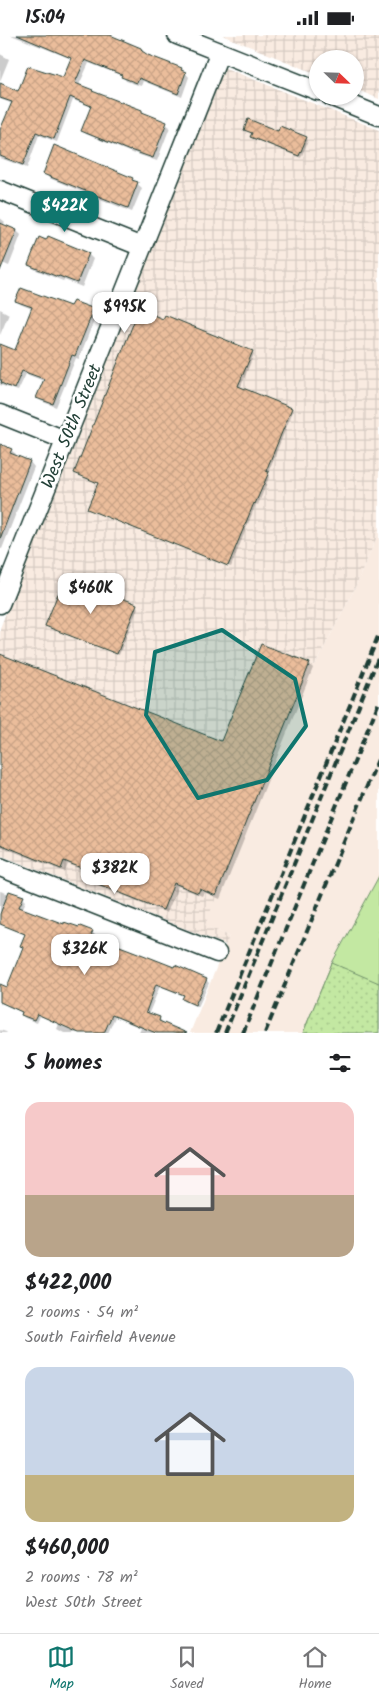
<!DOCTYPE html>
<meta charset="utf-8">
<style>
:root{--surface:#fff;--page:#f6f6f6;--text:#202124;--muted:#757577;--line:#e0e0e0;--accent:#0f766e}
body{margin:0;font-family:Kalam,sans-serif;background:var(--page);color:var(--text);height:100vh;display:flex;flex-direction:column;font-size:19px;white-space:nowrap}
*{box-sizing:border-box;margin:0}
p{font-size:16px;color:var(--muted)}
.icon{flex:none;width:28px;height:28px;fill:none;stroke:currentColor;stroke-width:2;stroke-linecap:round;stroke-linejoin:round}
.map{position:relative;height:998px;overflow:hidden}
.details{display:flex;flex-direction:column;background:var(--surface);flex:1}
.details>*{flex:none}
.needle{width:32px;rotate:113deg}
.tools{position:absolute;left:309px;top:15px;display:grid;gap:10px}
.tools a{display:grid;place-items:center;width:55px;height:55px;border-radius:50%;background:var(--surface);box-shadow:0 1px 4px #0004;font-size:25px}
.price{position:absolute;translate:-50% -42px;padding:0 11px;border-radius:10px;background:#fff;color:#222;font-size:16px;line-height:32px;filter:drop-shadow(0 1px 2px #0008)}
.price::after{content:'';position:absolute;left:50%;top:30px;width:15px;height:11px;margin-left:-8px;background:inherit;clip-path:polygon(0 0,100% 0,50% 100%)}
.price.current{background:var(--accent);color:#fff}
ul{padding:0;list-style:none}
li{display:grid;align-content:center;gap:10px;height:265px;padding:0 25px}
li span{display:grid;place-items:center;height:155px;border-radius:15px;color:#555}
li>.icon{margin-inline-start:auto}
span .icon{width:90px;height:90px;fill:#fffc;stroke-width:1}
li b{font-size:21px}
h2{display:flex;justify-content:space-between;align-items:center;height:60px;padding:0 25px;font-size:21px}
.status{display:flex;justify-content:space-between;align-items:center;height:35px;padding:0 25px;background:var(--surface);direction:ltr}
.status svg{height:14px;fill:currentColor}
.menu{display:flex;justify-content:space-around;align-items:center;height:70px;border-top:1px solid var(--line);background:var(--surface);font-size:14px;color:var(--muted)}
.menu a{display:grid;justify-items:center;gap:2px}
.menu .current{color:var(--accent)}
.map>svg:first-child{display:block}
.built{fill:#f9ebe1}
.industrial{fill:url(#industrial-grid)}
.green{fill:#c3e8a2;stroke:#71926b}
.park{fill:url(#park-dots);stroke:#71926b}
.shadow{fill:#0003}
.building{fill:url(#building-cross-hatch);stroke:#1f3d34}
.lines{fill:none;stroke-linecap:round;stroke-linejoin:round}
.minor-casing{stroke:#1f3d34;stroke-width:21}
.minor{stroke:#fff;stroke-width:18}
.rail{stroke:#1f3d34;stroke-width:4;stroke-dasharray:8 4;stroke-linecap:butt}
.marked{fill:#0f766e;fill-opacity:0.2;stroke:#0f766e;stroke-width:4;stroke-linejoin:round}
.labels{text-anchor:middle;stroke-width:5;stroke-linejoin:round;paint-order:stroke}
.street-label{font-size:18px;fill:#1f3d34;stroke:#fff}
</style>
<div class="status"><b>15:04</b><svg viewBox="0 0 49 12"><path d="M0 12V9h3v3zM5 12V6h3v6zM10 12V3h3v9zM15 12V0h3v12zM26 1h20v11H26zM47 4h2v5h-2z"/></svg></div>
<div class="map">
<svg width="379" height="998" viewBox="0 0 379 998">
<defs>
<pattern id="industrial-grid" width="8" height="8" patternUnits="userSpaceOnUse" patternTransform="scale(1.25)"><rect width="8" height="8" fill="#f9ebe1"/><path d="M0 4h8M4 0v8" fill="none" stroke="#d5cac2"/></pattern>
<pattern id="park-dots" width="8" height="8" patternUnits="userSpaceOnUse" patternTransform="scale(1.25)"><rect width="8" height="8" fill="#c3e8a2"/><path d="M2 2h.1M6 6h.1" fill="none" stroke="#a7c88c" stroke-width="1.8" stroke-linecap="round"/></pattern>
<pattern id="building-cross-hatch" width="8" height="8" patternUnits="userSpaceOnUse" patternTransform="scale(1.25)"><rect width="8" height="8" fill="#ebbd9b"/><path d="M0 0l8 8M0 8l8-8" fill="none" stroke="#c9a386"/></pattern>
</defs>
<rect width="100%" height="100%" fill="#fff"/>
<filter id="ink" filterUnits="userSpaceOnUse"><feTurbulence type="fractalNoise" baseFrequency=".02" numOctaves="2"/><feDisplacementMap in="SourceGraphic" scale="10" xChannelSelector="R" yChannelSelector="G"/><feConvolveMatrix kernelMatrix="1 2 1 2 8 2 1 2 1" color-interpolation-filters="sRGB"/></filter>
<g filter="url(#ink)">
<path class="built" d="M 379,497 L 379,841 L 332,928 L 303,998 L 190,998 L 229,901 L 204,890 L 310,628 L 315,630 L 353,557 Z"/>
<g class="industrial">
<path d="M 222,0 L 379,0 L 379,64 L 355,54 L 355,24 L 318,24 L 317,39 Z"/>
<path d="M 223,32 L 379,95 L 379,497 L 353,557 L 315,630 L 310,629 L 205,890 L 229,901 L 226,910 L 0,820 L 0,593 Z"/>
</g>
<path class="green" d="M 379,841 L 379,994 L 303,998 L 332,928 Z"/>
<path class="park" d="M 332,928 L 379,948 L 379,998 L 303,998 Z"/>
<g class="shadow">
<path d="M 11,0 L 108,0 L 147,21 L 182,34 L 189,42 L 182,62 L 143,46 L 141,51 L 126,46 L 123,41 L 89,28 L 79,50 L 92,56 L 95,59 L 142,76 L 145,80 L 166,89 L 170,92 L 157,126 L 134,118 L 134,119 L 86,99 L 83,95 L 92,72 L 73,65 L 57,107 L 39,100 L 27,133 L 0,123 L 0,92 L 2,93 L 13,69 L 0,64 L 0,50 L 19,57 L 64,44 L 72,24 Z"/>
<path d="M 0,19 L 9,24 L 0,46 Z"/>
<path d="M 245,94 L 279,98 L 306,103 L 308,106 L 301,123 L 254,104 L 251,101 L 253,98 Z"/>
<path d="M 45,139 L 132,144 L 142,153 L 132,177 L 49,143 Z"/>
<path d="M 0,183 L 5,187 L 3,190 L 17,196 L 21,200 L 9,231 L 0,227 Z"/>
<path d="M 88,219 L 93,224 L 82,252 L 64,245 L 63,246 L 34,234 L 29,229 Z"/>
<path d="M 17,265 L 70,273 L 73,267 L 92,274 L 95,278 L 93,282 L 95,284 L 89,298 L 79,324 L 76,323 L 56,372 L 41,366 L 38,362 L 44,346 L 26,339 L 18,356 L 0,350 L 0,311 L 16,317 L 32,274 L 20,269 Z"/>
<path d="M 0,274 L 9,279 L 0,300 Z"/>
<path d="M 252,317 L 254,319 L 240,354 L 293,376 L 268,438 L 270,440 L 258,470 L 256,469 L 231,532 L 89,474 L 99,449 L 75,438 Z"/>
<path d="M 0,410 L 11,415 L 16,419 L 15,421 L 30,427 L 34,432 L 2,514 L 0,513 Z"/>
<path d="M 136,570 L 138,573 L 119,620 L 47,591 Z"/>
<path d="M 0,624 L 222,708 L 309,629 L 313,633 L 220,864 L 204,857 L 202,861 L 178,851 L 167,878 L 93,848 L 90,844 L 92,839 L 68,829 L 65,837 L 0,811 Z"/>
<path d="M 0,856 L 23,863 L 26,866 L 22,875 L 64,891 L 92,897 L 95,900 L 94,903 L 206,945 L 209,948 L 198,972 L 186,967 L 183,964 L 184,961 L 160,951 L 149,978 L 159,983 L 162,987 L 162,989 L 174,995 L 173,998 L 139,998 L 141,993 L 115,982 L 108,998 L 64,998 L 57,994 L 59,989 L 40,981 L 37,988 L 25,983 L 22,980 L 23,978 L 1,968 L 0,970 L 0,951 L 7,954 L 24,913 L 26,900 L 0,889 Z"/>
<path d="M 0,995 L 6,997 L 7,998 L 0,998 Z"/>
</g>
<g class="building">
<path d="M 17,0 L 110,0 L 141,13 L 142,16 L 148,20 L 182,33 L 181,35 L 186,37 L 178,59 L 139,43 L 137,48 L 121,42 L 122,40 L 85,25 L 75,48 L 93,55 L 92,56 L 142,75 L 142,77 L 167,87 L 153,123 L 130,115 L 130,116 L 81,96 L 91,71 L 70,62 L 54,104 L 36,97 L 23,130 L 0,121 L 0,95 L 12,67 L 0,63 L 0,48 L 18,56 L 28,31 L 63,42 L 71,23 Z"/>
<path d="M 248,84 L 278,96 L 280,91 L 307,102 L 299,121 L 250,102 L 252,98 L 244,95 Z"/>
<path d="M 54,110 L 133,143 L 132,145 L 138,147 L 128,173 L 43,139 Z"/>
<path d="M 0,188 L 17,195 L 0,236 Z"/>
<path d="M 48,201 L 89,218 L 77,248 L 59,241 L 58,242 L 28,230 L 39,202 L 46,205 Z"/>
<path d="M 21,253 L 70,271 L 73,266 L 92,273 L 90,278 L 92,279 L 86,294 L 75,321 L 72,320 L 53,369 L 36,363 L 44,344 L 22,336 L 14,354 L 1,348 L 2,345 L 0,345 L 0,309 L 15,315 L 32,272 L 15,266 Z"/>
<path d="M 139,274 L 163,284 L 165,280 L 253,316 L 238,351 L 292,373 L 266,436 L 269,437 L 255,469 L 254,468 L 228,531 L 87,474 L 98,448 L 74,438 Z"/>
<path d="M 0,409 L 12,414 L 10,418 L 30,426 L 0,504 Z"/>
<path d="M 65,541 L 137,569 L 117,619 L 45,591 Z"/>
<path d="M 261,609 L 310,628 L 216,861 L 200,854 L 198,858 L 174,848 L 163,875 L 88,845 L 91,837 L 64,826 L 61,834 L 0,809 L 0,619 L 221,706 Z"/>
<path d="M 9,856 L 24,861 L 19,872 L 64,889 L 64,887 L 79,892 L 80,891 L 93,896 L 91,900 L 151,923 L 174,932 L 175,930 L 207,944 L 195,970 L 182,964 L 184,960 L 156,949 L 146,977 L 160,982 L 159,986 L 187,998 L 156,998 L 112,980 L 104,998 L 79,998 L 37,979 L 34,985 L 21,980 L 22,977 L 0,967 L 0,949 L 7,952 L 23,912 L 20,911 L 25,899 L 0,889 L 0,879 Z"/>
</g>
<g class="lines">
<g class="minor-casing">
<g id="minor">
<path d="M 177,0 L 318,56"/>
<path d="M 330,61 L 379,81"/>
<path d="M 0,155 L 142,212"/>
<path d="M 0,379 L 65,405"/>
<path d="M 0,569 L 220,17"/>
<path d="M 0,832 L 217,918"/>
</g>
</g>
<use href="#minor" class="minor"/>
<g class="rail">
<path d="M 216,998 L 379,599"/>
<path d="M 225,998 L 379,621"/>
<path d="M 243,998 L 379,667"/>
<path d="M 265,998 L 379,722"/>
</g>
</g>
</g>
<path class="marked" d="M 222,595 L 295,644 L 306,691 L 267,745 L 198,763 L 146,680 L 155,617 Z"/>
<g class="labels">
<g class="street-label">
<text transform="translate(71 391) rotate(-68)" y="6">West 50th Street</text>
</g>
</g>
</svg>
<div class="tools">
<a><svg class="needle" viewBox="-14 -14 28 28"><path d="M0-13l5 13h-10z" fill="#e53935"/><path d="M0 13l5-13h-10z" fill="#757577"/></svg></a>
</div>
<b class="price current" style="left:65px;top:198px">$422K</b>
<b class="price" style="left:125px;top:299px">$995K</b>
<b class="price" style="left:91px;top:580px">$460K</b>
<b class="price" style="left:115px;top:860px">$382K</b>
<b class="price" style="left:85px;top:941px">$326K</b>
</div>
<section class="details">
<h2>5 homes<svg class="icon" aria-label="filters" viewBox="0 0 24 24"><path d="M4 7h16M4 17h16"/><circle cx="9" cy="7" r="2"/><circle cx="15" cy="17" r="2"/></svg></h2>
<ul>
<li><span style="background:linear-gradient(#f6c9c9 60%,#b9a48a 0)"><svg class="icon" aria-label="home" viewBox="0 0 24 24"><path d="M3 11l9-7 9 7M6 9v11h12V9"/></svg></span><div><b>$422,000</b><p>2 rooms · 54 m²</p><p>South Fairfield Avenue</p></div></li>
<li><span style="background:linear-gradient(#c9d6e8 70%,#c2b280 0)"><svg class="icon" aria-label="home" viewBox="0 0 24 24"><path d="M3 11l9-7 9 7M6 9v11h12V9"/></svg></span><div><b>$460,000</b><p>2 rooms · 78 m²</p><p>West 50th Street</p></div></li>
</ul>
</section>
<nav class="menu">
<a class="current"><svg class="icon" aria-label="map" viewBox="0 0 24 24"><path d="M3 6l6-2 6 2 6-2v14l-6 2-6-2-6 2zM9 4v14M15 6v14"/></svg>Map</a>
<a><svg class="icon" aria-label="saved" viewBox="0 0 24 24"><path d="M7 4h10v16l-5-4-5 4z"/></svg>Saved</a>
<a><svg class="icon" aria-label="home" viewBox="0 0 24 24"><path d="M3 11l9-7 9 7M6 9v11h12V9"/></svg>Home</a>
</nav>
